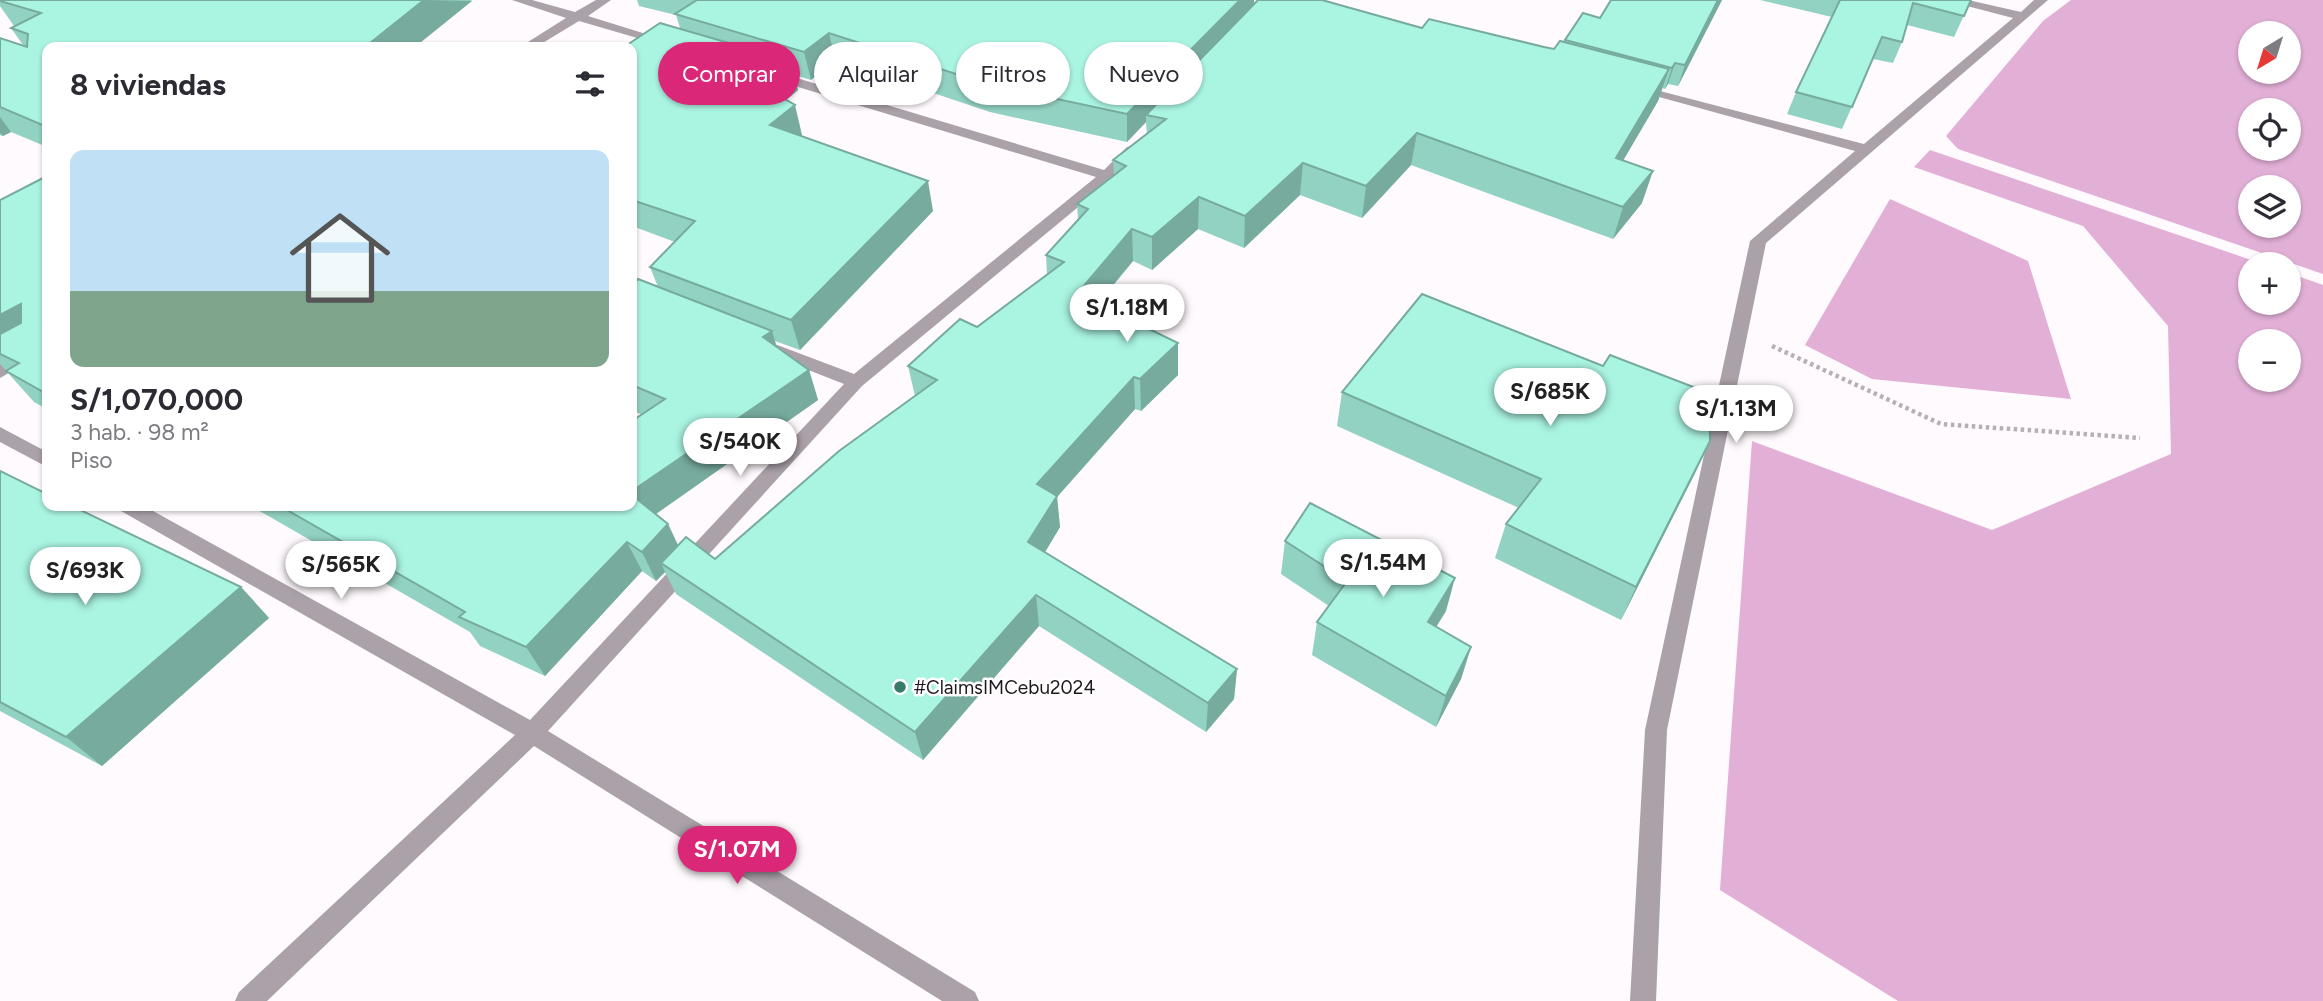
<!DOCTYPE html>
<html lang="es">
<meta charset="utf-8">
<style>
:root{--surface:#fff;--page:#f2f2f3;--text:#2b2b33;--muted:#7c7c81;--accent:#db2777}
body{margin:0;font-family:Figtree,sans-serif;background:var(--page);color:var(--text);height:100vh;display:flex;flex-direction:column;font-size:26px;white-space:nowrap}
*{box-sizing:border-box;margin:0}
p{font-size:23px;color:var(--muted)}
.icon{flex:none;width:38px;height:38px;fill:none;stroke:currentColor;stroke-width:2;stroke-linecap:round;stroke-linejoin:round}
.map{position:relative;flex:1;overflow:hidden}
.sheet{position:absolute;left:42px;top:42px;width:595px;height:469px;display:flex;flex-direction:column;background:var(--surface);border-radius:14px;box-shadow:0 2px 5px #0004}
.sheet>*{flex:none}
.guide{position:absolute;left:658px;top:42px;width:665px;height:63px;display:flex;gap:14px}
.needle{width:46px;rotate:218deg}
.fabs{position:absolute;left:2238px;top:21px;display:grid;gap:14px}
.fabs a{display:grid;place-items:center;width:63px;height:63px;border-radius:50%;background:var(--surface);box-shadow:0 2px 5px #0004;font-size:35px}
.price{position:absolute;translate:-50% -60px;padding:0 16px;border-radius:24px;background:#fff;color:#222;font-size:23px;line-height:46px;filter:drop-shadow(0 2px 4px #0008)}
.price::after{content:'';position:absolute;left:50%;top:42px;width:21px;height:16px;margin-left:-10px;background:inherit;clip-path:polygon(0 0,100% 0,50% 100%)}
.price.current{background:var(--accent);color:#fff}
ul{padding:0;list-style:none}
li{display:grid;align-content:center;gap:14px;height:371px;padding:0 28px}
li span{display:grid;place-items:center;height:217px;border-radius:14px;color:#555}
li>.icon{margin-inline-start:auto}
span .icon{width:126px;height:126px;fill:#fffc;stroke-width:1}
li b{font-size:30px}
h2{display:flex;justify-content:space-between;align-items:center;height:84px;padding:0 28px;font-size:30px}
.tag{padding:0 24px;border-radius:32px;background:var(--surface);box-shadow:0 2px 5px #0004;font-size:24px;line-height:63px}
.tag.current{background:var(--accent);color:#fff}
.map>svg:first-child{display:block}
.forest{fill:#e2afd6;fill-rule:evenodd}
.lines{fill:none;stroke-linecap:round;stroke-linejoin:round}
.path{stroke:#b6b0b4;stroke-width:4.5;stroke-dasharray:3.5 3.5;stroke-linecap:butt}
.minor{fill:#aba1a9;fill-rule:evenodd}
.wall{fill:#92d2c2;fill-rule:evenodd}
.shaded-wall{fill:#77ab9e}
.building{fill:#aaf4e2;stroke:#77ab9e;stroke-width:2}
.poi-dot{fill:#377b6d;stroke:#fff;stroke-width:2.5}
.labels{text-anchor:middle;stroke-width:5;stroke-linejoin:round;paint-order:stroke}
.poi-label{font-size:19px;fill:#1f171d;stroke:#fff;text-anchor:start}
</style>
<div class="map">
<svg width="2323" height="1001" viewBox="0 0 2323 1001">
<rect width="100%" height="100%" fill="#fffafd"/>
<g class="forest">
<path d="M 2071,0 L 2323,0 L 2323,274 L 1958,149 L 1946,136 L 2043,21 ZM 2250,33 L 2289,33 L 2289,72 L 2250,72 ZM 2250,110 L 2289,110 L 2289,149 L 2250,149 ZM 2250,187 L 2289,187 L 2289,226 L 2250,226 Z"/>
<path d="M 1930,150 L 2263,264 L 2250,264 L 2250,303 L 2289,303 L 2289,273 L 2323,285 L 2323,1001 L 1898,1001 L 1720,890 L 1752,441 L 1992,530 L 2171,454 L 2168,326 L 2083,226 L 1914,167 ZM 2250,341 L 2289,341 L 2289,380 L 2250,380 Z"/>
<path d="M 1890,199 L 2028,261 L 2071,399 L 1872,379 L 1805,345 Z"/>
</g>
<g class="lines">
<path class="path" d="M 1772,346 L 1941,424 L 2140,438"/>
<g class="minor">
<path d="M 512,0 L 532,0 L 575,12 L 596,0 L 611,0 L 588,16 L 675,43 L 668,47 L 579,21 L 536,47 L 520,47 L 566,18 Z"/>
<path d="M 1944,0 L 1968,0 L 2021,12 L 2034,0 L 2048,0 L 1766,243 L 1667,730 L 1656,1001 L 1630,1001 L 1645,730 L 1750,241 L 1855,151 L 1630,89 L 1637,85 L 1864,144 L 2013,18 Z"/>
<path d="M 770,70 L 1104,170 L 1127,147 L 1132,146 L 1139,150 L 1112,179 L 862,386 L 548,731 L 975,992 L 979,1001 L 942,1001 L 534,746 L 267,1001 L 235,1001 L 239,992 L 515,735 L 121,511 L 118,506 L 144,506 L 530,720 L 844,384 L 760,351 L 757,347 L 760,343 L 772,343 L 854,374 L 1096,177 L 765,77 L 765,71 Z"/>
<path d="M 47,337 L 47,351 L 0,378 L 0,364 Z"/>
<path d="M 0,427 L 47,452 L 47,467 L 0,442 Z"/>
</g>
</g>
<g class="wall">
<path d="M 0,0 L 471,0 L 472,1 L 47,47 L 47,147 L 11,132 L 3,136 L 0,135 L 0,38 L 23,45 L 11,28 L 14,26 L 0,6 Z"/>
<path d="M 637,0 L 1254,0 L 1254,4 L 1422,28 L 1554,49 L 1564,42 L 1565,40 L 1600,18 L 1611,0 L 1722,0 L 1678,86 L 1668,84 L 1665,89 L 1662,88 L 1658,101 L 1623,160 L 1642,203 L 1613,239 L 1411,165 L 1362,218 L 1300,195 L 1244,248 L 1198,229 L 1152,270 L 1133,261 L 1098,304 L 1178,375 L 1141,411 L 1135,409 L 1057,497 L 1060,527 L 1045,552 L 1237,669 L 1234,699 L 1206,732 L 1039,626 L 923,760 L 676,594 L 665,572 L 656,581 L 642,571 L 545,676 L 480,646 L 470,632 L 251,506 L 632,506 L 642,415 L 632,410 L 632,286 L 658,287 L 650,267 L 675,242 L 632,226 L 632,47 L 680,28 L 676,15 L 639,6 ZM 835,60 L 990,112 L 1127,142 L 1146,122 L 1147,134 L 1113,160 L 1114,175 L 1077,204 L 1078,219 L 1046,255 L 1047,274 L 977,327 L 908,366 L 915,396 L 715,559 L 678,545 L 668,524 L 656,514 L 818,400 L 809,370 L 777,347 L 775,341 L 800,350 L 933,211 L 801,136 L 802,135 L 786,100 L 798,90 L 794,75 L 811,80 Z"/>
<path d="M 1760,0 L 1971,0 L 1954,37 L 1907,25 L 1902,42 L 1893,63 L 1873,59 L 1842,129 L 1787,114 L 1796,92 L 1832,17 Z"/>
<path d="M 47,176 L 47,409 L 34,402 L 0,364 L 0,200 Z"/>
<path d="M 1342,392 L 1710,441 L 1694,475 L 1621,620 L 1495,558 L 1506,524 L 1519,508 L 1337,426 Z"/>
<path d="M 0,471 L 241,587 L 269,618 L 102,766 L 0,711 Z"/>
<path d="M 1285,541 L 1446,611 L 1436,627 L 1471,647 L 1461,679 L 1436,727 L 1312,655 L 1317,622 L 1329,606 L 1281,574 Z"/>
</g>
<g class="shaded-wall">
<path d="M 424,0 L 472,1 L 415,47 L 365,47 Z"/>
<path d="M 1240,0 L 1254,0 L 1254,12 L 1146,115 L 1146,122 L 1127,142 L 1127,114 Z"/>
<path d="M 1718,0 L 1722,0 L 1678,86 L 1685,65 Z"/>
<path d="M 829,33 L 835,60 L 811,80 L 804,52 Z"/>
<path d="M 791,61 L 798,90 L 768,115 L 760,85 Z"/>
<path d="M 1675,63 L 1668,84 L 1665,89 L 1672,68 Z"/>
<path d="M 1669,69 L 1658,101 L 1606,190 L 1616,158 Z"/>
<path d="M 795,105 L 802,135 L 778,155 L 770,125 Z"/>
<path d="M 0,117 L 11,132 L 3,136 L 0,133 Z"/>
<path d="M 1417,133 L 1411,165 L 1362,218 L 1366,186 Z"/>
<path d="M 1303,163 L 1300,195 L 1244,248 L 1245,216 Z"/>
<path d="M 1653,171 L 1642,203 L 1613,239 L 1623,207 Z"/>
<path d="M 928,181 L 933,211 L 800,350 L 791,320 Z"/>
<path d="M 1199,197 L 1198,229 L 1152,270 L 1152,237 Z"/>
<path d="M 1132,229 L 1133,261 L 1079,326 L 1077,294 Z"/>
<path d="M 21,304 L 47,335 L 0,354 L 0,315 Z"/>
<path d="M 772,331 L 781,362 L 763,337 Z"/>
<path d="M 1178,343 L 1178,375 L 1141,411 L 1140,379 Z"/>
<path d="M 809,370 L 818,400 L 643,523 L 632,499 L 632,491 Z"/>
<path d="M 1134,377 L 1135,409 L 1057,497 L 1060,527 L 1032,574 L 1028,542 L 1037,484 Z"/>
<path d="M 1710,441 L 1694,475 L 1621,620 L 1636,587 Z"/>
<path d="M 668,524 L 682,554 L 661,563 L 665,572 L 656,581 L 642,552 Z"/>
<path d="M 627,542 L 642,571 L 545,676 L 526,647 Z"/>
<path d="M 1455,578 L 1446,611 L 1419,654 L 1428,622 Z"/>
<path d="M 241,587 L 269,618 L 102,766 L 66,737 Z"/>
<path d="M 1036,595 L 1039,626 L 923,760 L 915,732 Z"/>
<path d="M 1471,647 L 1461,679 L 1436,727 L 1446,696 Z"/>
<path d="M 1237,669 L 1234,699 L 1206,732 L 1208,703 Z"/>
</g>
<g class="building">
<path d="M 0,0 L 424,0 L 365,47 L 47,47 L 47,127 L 0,107 L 0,38 L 27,47 L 28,34 L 11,28 L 41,13 L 0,1 Z"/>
<path d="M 697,0 L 1240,0 L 1127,114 L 987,84 L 829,33 L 804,52 L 675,14 Z"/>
<path d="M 1258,0 L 1322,0 L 1422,28 L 1429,19 L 1544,47 L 1554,49 L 1560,41 L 1669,69 L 1616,158 L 1653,171 L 1623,207 L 1417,133 L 1366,186 L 1303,163 L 1245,216 L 1199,197 L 1152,237 L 1132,229 L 1077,294 L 1178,343 L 1140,379 L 1134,377 L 1037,484 L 1057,496 L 1028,542 L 1237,669 L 1208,703 L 1036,595 L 915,732 L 661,563 L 686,537 L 715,559 L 839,451 L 937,380 L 908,366 L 960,319 L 977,327 L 1064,262 L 1046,255 L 1088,209 L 1077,204 L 1126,166 L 1113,160 L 1166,119 L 1146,115 Z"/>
<path d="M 1611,0 L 1718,0 L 1685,65 L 1675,63 L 1672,68 L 1565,40 L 1583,13 L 1600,18 Z"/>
<path d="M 1840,0 L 1971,0 L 1964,16 L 1913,3 L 1902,42 L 1882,37 L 1852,107 L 1796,92 Z"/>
<path d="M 660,23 L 791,61 L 760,85 L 795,105 L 770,125 L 928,181 L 791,320 L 650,267 L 695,221 L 632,200 L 632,47 L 624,47 Z"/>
<path d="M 47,176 L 47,394 L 6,371 L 19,363 L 0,354 L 0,334 L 21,323 L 21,304 L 0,315 L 0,200 Z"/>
<path d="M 638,279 L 772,331 L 763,337 L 809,370 L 632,491 L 632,421 L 665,399 L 632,385 L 632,286 Z"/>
<path d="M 1422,294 L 1603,366 L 1610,355 L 1709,393 L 1710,441 L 1636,587 L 1506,524 L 1541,479 L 1342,392 Z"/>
<path d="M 0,471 L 47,494 L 47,506 L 72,506 L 241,587 L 66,737 L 0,702 Z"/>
<path d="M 632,495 L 668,524 L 642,552 L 627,542 L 526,647 L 459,617 L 465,612 L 280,506 L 632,506 Z"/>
<path d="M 1310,503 L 1455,578 L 1428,622 L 1471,647 L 1446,696 L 1317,622 L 1347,581 L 1285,541 Z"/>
</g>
<circle class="poi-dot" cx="900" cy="687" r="7"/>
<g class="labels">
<g class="poi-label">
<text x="914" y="694">#ClaimsIMCebu2024</text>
</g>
</g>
</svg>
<div class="fabs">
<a><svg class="needle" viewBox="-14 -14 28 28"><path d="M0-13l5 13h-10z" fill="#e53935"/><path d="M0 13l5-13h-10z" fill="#7c7c81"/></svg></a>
<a><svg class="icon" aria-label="locate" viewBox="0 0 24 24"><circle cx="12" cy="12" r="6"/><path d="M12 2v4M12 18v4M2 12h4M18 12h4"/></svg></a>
<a><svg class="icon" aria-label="layers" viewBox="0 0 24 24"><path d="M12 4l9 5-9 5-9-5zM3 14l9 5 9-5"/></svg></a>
<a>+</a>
<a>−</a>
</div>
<b class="price" style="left:1127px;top:344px">S/1.18M</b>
<b class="price" style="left:1550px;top:428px">S/685K</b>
<b class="price" style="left:1736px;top:445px">S/1.13M</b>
<b class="price" style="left:740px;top:478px">S/540K</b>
<b class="price" style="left:1383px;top:599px">S/1.54M</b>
<b class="price" style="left:341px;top:601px">S/565K</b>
<b class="price" style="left:85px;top:607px">S/693K</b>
<b class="price current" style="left:737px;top:886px">S/1.07M</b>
<div class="guide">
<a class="tag current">Comprar</a>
<a class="tag">Alquilar</a>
<a class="tag">Filtros</a>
<a class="tag">Nuevo</a>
</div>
<section class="sheet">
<h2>8 viviendas<svg class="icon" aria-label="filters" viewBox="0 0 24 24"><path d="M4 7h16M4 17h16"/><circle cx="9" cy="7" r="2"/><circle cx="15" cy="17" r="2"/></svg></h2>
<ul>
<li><span style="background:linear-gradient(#bfe0f5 65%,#7fa58c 0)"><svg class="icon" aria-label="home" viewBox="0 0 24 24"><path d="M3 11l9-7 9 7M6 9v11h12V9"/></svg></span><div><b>S/1,070,000</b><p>3 hab. · 98 m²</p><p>Piso</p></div></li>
</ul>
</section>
</div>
